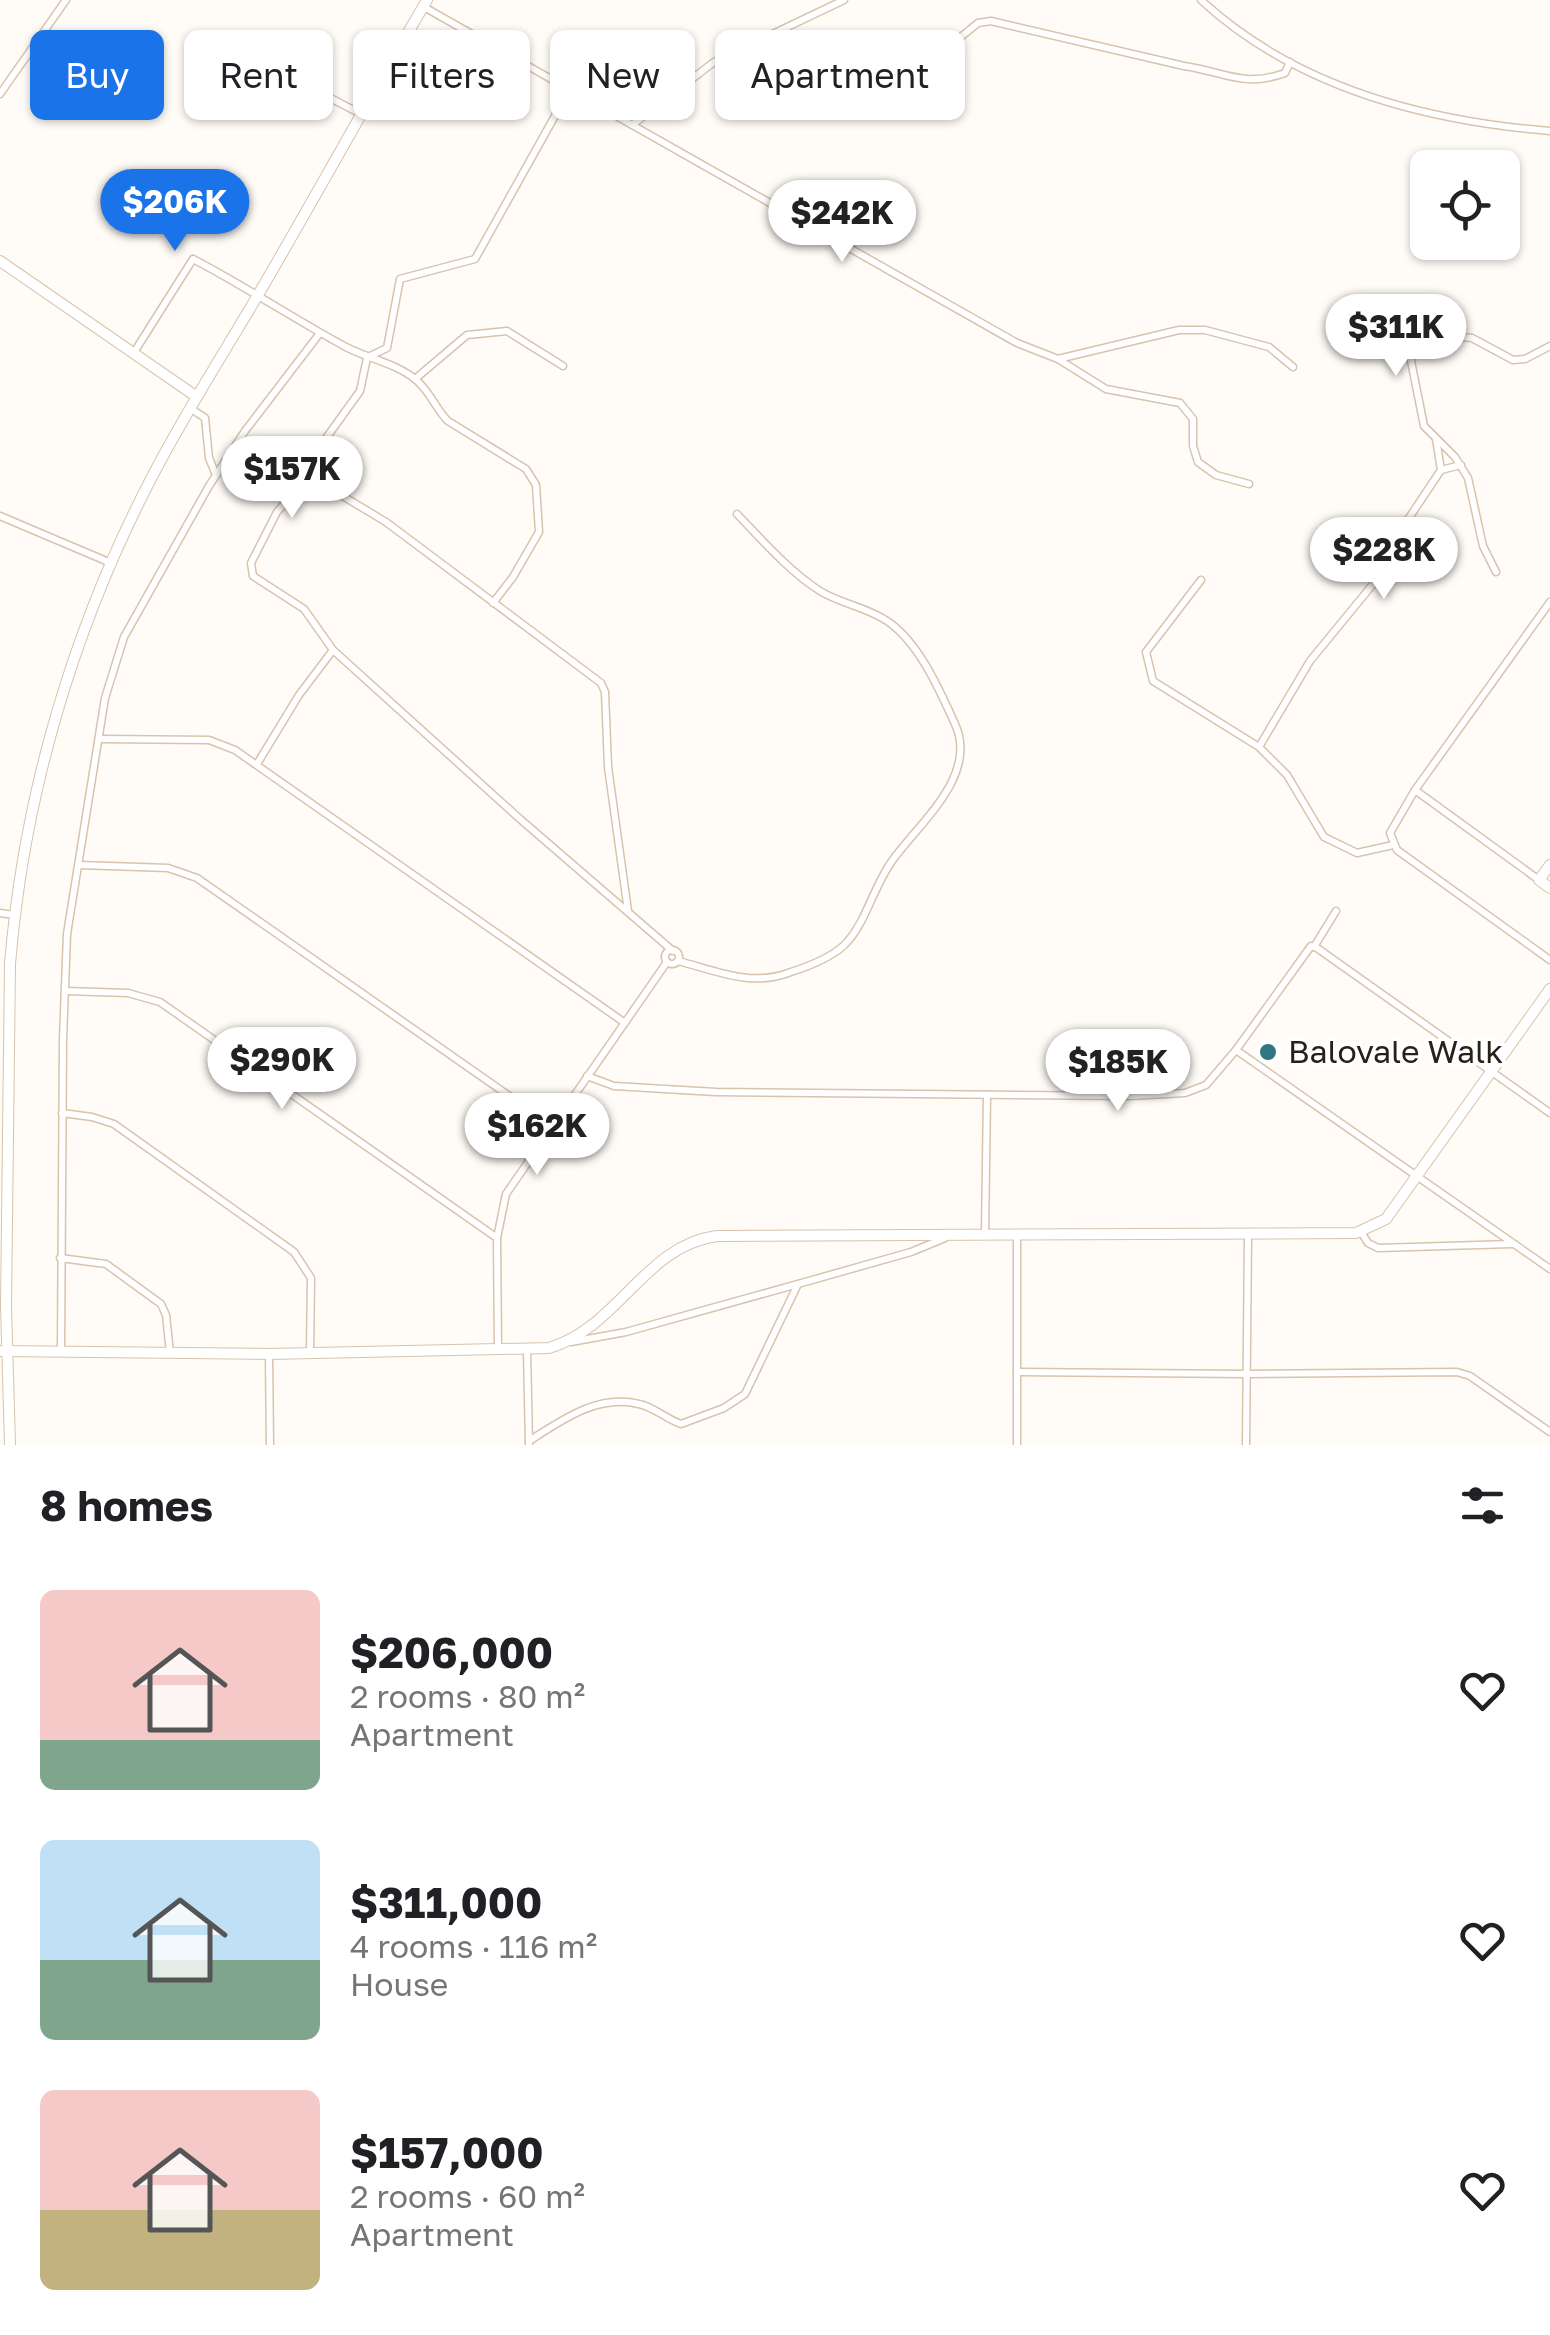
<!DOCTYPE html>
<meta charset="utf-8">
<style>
:root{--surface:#fff;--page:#f2f2f2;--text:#202124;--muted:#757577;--accent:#1a73e8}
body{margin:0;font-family:"Golos Text",sans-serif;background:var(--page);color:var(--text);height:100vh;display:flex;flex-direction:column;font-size:38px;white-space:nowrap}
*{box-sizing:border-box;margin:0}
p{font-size:32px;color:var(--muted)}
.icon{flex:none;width:55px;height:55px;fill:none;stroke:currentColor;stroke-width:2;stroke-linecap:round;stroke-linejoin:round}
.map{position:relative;height:1445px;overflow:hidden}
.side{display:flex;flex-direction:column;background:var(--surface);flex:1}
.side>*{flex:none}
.banner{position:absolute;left:30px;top:30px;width:1000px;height:90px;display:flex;gap:20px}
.buttons{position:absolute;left:1410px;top:150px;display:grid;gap:20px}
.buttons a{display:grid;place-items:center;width:110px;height:110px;border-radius:15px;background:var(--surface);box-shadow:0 2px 8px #0004;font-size:50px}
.price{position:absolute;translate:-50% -85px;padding:0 22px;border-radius:35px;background:#fff;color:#222;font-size:32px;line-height:65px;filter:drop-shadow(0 2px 5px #0008)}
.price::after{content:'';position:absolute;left:50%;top:60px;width:30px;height:22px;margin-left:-15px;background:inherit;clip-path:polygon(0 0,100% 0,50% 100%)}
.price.current{background:var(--accent);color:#fff}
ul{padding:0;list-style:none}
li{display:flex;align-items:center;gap:30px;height:250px;padding:0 40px}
li span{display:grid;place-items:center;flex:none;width:280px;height:200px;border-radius:15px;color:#555}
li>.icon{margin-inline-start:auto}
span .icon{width:120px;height:120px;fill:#fffc;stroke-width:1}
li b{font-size:42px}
h2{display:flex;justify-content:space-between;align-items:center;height:120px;padding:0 40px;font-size:42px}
.chip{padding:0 35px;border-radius:15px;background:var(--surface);box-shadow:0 2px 8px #0004;font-size:35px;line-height:90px}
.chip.current{background:var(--accent);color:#fff}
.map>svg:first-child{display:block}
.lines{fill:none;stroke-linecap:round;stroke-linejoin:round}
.street-casing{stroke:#d7c4ac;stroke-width:9}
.secondary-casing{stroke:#d7c4ac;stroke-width:12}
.street{stroke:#fff;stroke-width:6}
.secondary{stroke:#fff;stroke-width:10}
.poi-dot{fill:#2f7681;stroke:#fff;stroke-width:4}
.labels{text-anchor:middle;stroke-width:8;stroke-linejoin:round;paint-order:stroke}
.poi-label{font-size:32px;fill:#282118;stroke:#fff;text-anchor:start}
</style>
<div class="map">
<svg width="1550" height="1445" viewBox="0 0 1550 1445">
<rect width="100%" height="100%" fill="#fffbf6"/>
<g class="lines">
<g class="street-casing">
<g id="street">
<path d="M 1201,0 C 1295,87 1425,121 1550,131"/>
<path d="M 424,7 L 1017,343 L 1058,359 L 1106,389 L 1180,403 L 1193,419 L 1193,446 L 1198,462 L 1216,475 L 1249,484"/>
<path d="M 267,65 L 361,114"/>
<path d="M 920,70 L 978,23 L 991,21 L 1184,66 C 1226,72 1243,88 1285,73 L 1290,62"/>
<path d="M 0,94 L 66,0"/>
<path d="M 632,125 L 714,62 L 844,0"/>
<path d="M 133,354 L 193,259 C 245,286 294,319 346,347 C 369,359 395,363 415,379 C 430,391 435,408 448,421 L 526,469 L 536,485 L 539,532 L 513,577 L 493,603"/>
<path d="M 368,357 L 387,348 L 400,279 L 475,259 L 570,89"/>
<path d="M 367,358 L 360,391 L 319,448 L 303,483 L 277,512 L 251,563 L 253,576 L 304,609 L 333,650 L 520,819 L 673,951"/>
<path d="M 1058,359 L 1179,330 L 1205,330 L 1269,347 L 1293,367"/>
<path d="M 415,379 L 467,335 L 507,331 L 563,366"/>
<path d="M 190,408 L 205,418 L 209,458 L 216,475"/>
<path d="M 1441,470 L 1461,465"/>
<path d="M 306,474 L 386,522 L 601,683 L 605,692 L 608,767 L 628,911"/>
<path d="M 0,516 L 111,563"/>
<path d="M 1496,572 L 1483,546 L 1468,478 L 1455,457 L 1424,426 L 1407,341 L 1408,337 L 1419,333 L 1472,338 L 1513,360 L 1525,359 L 1550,346"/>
<path d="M 1201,580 L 1146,652 L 1153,681 L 1259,747 L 1287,775 L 1324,837 L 1357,853 L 1393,845"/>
<path d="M 1550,602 L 1415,790 L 1390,833 L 1397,850 L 1550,960"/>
<path d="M 101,739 L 209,740 L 235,750 L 625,1023"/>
<path d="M 1259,747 L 1310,661 L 1387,567 L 1405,524 L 1441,470 L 1436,439"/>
<path d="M 257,764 L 299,695 L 333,650"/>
<path d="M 1415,790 L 1539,880"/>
<path d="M 79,865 L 168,868 L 197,878 L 551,1125"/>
<path d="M 0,913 L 14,915"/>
<path d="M 1314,947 L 1336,911"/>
<circle cx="672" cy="957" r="7"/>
<path d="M 678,961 C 714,970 751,987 788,973 C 807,967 835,957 848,941 C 867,919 874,886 892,861 C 918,824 979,776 955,724 C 940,691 920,645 890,623 C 870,608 841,604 820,591 C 790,572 762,540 737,514"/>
<path d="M 66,991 L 128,993 L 160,1002 L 497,1238"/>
<path d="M 1236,1050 L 1550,1269"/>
<path d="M 587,1076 L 614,1086 L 716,1092 L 1129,1096 L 1185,1093 L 1206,1085 L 1236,1050 L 1311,946 L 1317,948 L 1550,1113"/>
<path d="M 62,1113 L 92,1117 L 114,1124 L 294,1252 L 311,1278 L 310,1353"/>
<path d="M 1361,1232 L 1368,1243 L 1378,1248 L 1512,1244"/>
<path d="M 985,1234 L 987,1095"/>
<path d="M 1017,1237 L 1017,1445"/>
<path d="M 60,1258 L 106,1264 L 161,1304 L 166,1315 L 170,1353"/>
<path d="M 571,1342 L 626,1332 L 798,1284"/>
<path d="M 61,1350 L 63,1039 L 67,934 L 105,698 L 124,637 L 209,486 L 245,431 L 320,333"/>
<path d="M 498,1350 L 497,1238 L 506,1194 L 667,962"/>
<path d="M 527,1351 L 529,1444"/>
<path d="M 269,1355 L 270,1445"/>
<path d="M 1017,1372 L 1247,1374 L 1457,1372 L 1470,1376 L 1550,1432"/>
<path d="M 529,1441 C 562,1420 597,1394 639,1404 C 654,1407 666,1419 681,1424 L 724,1408 L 745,1394 L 798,1284 L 911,1252 L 945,1238"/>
<path d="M 1246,1445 L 1248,1235"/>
</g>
</g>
<g class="secondary-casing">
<g id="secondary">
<path d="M 0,261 L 197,397"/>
<path d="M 1550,865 L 1539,880 L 1550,888"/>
<path d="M 0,1351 L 269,1354 L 549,1348 C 618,1328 645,1245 717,1236 L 1356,1233 L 1386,1219 L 1550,989"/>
<path d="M 10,1445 L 6,1306 L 10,964 C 24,794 74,625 154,473 C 189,406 231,342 269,276 C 322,185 373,92 427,0"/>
</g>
</g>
<use href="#street" class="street"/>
<use href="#secondary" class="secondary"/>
</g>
<circle class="poi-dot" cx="1268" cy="1052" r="10"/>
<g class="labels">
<g class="poi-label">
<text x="1288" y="1063">Balovale Walk</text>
</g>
</g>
</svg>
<div class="buttons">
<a><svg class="icon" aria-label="locate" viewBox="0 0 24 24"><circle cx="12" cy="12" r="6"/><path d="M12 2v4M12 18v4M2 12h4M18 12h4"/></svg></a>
</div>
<b class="price current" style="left:175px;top:254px">$206K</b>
<b class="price" style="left:842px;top:265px">$242K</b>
<b class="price" style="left:1396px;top:379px">$311K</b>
<b class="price" style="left:292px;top:521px">$157K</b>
<b class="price" style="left:1384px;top:602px">$228K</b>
<b class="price" style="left:282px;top:1112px">$290K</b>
<b class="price" style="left:1118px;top:1114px">$185K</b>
<b class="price" style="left:537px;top:1178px">$162K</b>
<div class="banner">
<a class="chip current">Buy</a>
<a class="chip">Rent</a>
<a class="chip">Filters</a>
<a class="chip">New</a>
<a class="chip">Apartment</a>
</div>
</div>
<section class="side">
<h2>8 homes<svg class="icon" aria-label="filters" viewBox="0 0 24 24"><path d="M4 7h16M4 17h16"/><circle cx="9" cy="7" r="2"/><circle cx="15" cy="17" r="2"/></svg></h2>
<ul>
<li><span style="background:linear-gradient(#f6c9c9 75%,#7fa58c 0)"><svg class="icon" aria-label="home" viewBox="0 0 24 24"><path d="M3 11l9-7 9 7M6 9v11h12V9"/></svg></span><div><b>$206,000</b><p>2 rooms · 80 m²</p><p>Apartment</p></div><svg class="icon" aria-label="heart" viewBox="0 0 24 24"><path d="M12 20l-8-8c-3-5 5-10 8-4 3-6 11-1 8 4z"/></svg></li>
<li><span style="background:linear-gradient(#bfe0f5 60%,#7fa58c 0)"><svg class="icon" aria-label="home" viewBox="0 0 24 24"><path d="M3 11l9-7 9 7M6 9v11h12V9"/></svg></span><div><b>$311,000</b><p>4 rooms · 116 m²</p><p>House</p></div><svg class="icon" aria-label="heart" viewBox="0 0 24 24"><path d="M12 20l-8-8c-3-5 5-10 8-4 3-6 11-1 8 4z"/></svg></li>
<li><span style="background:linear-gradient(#f6c9c9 60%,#c2b280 0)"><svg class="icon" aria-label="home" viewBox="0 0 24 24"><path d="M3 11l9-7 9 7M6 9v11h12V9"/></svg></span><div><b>$157,000</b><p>2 rooms · 60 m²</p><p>Apartment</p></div><svg class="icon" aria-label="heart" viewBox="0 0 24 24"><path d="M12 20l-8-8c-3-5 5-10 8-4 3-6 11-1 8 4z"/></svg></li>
</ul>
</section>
